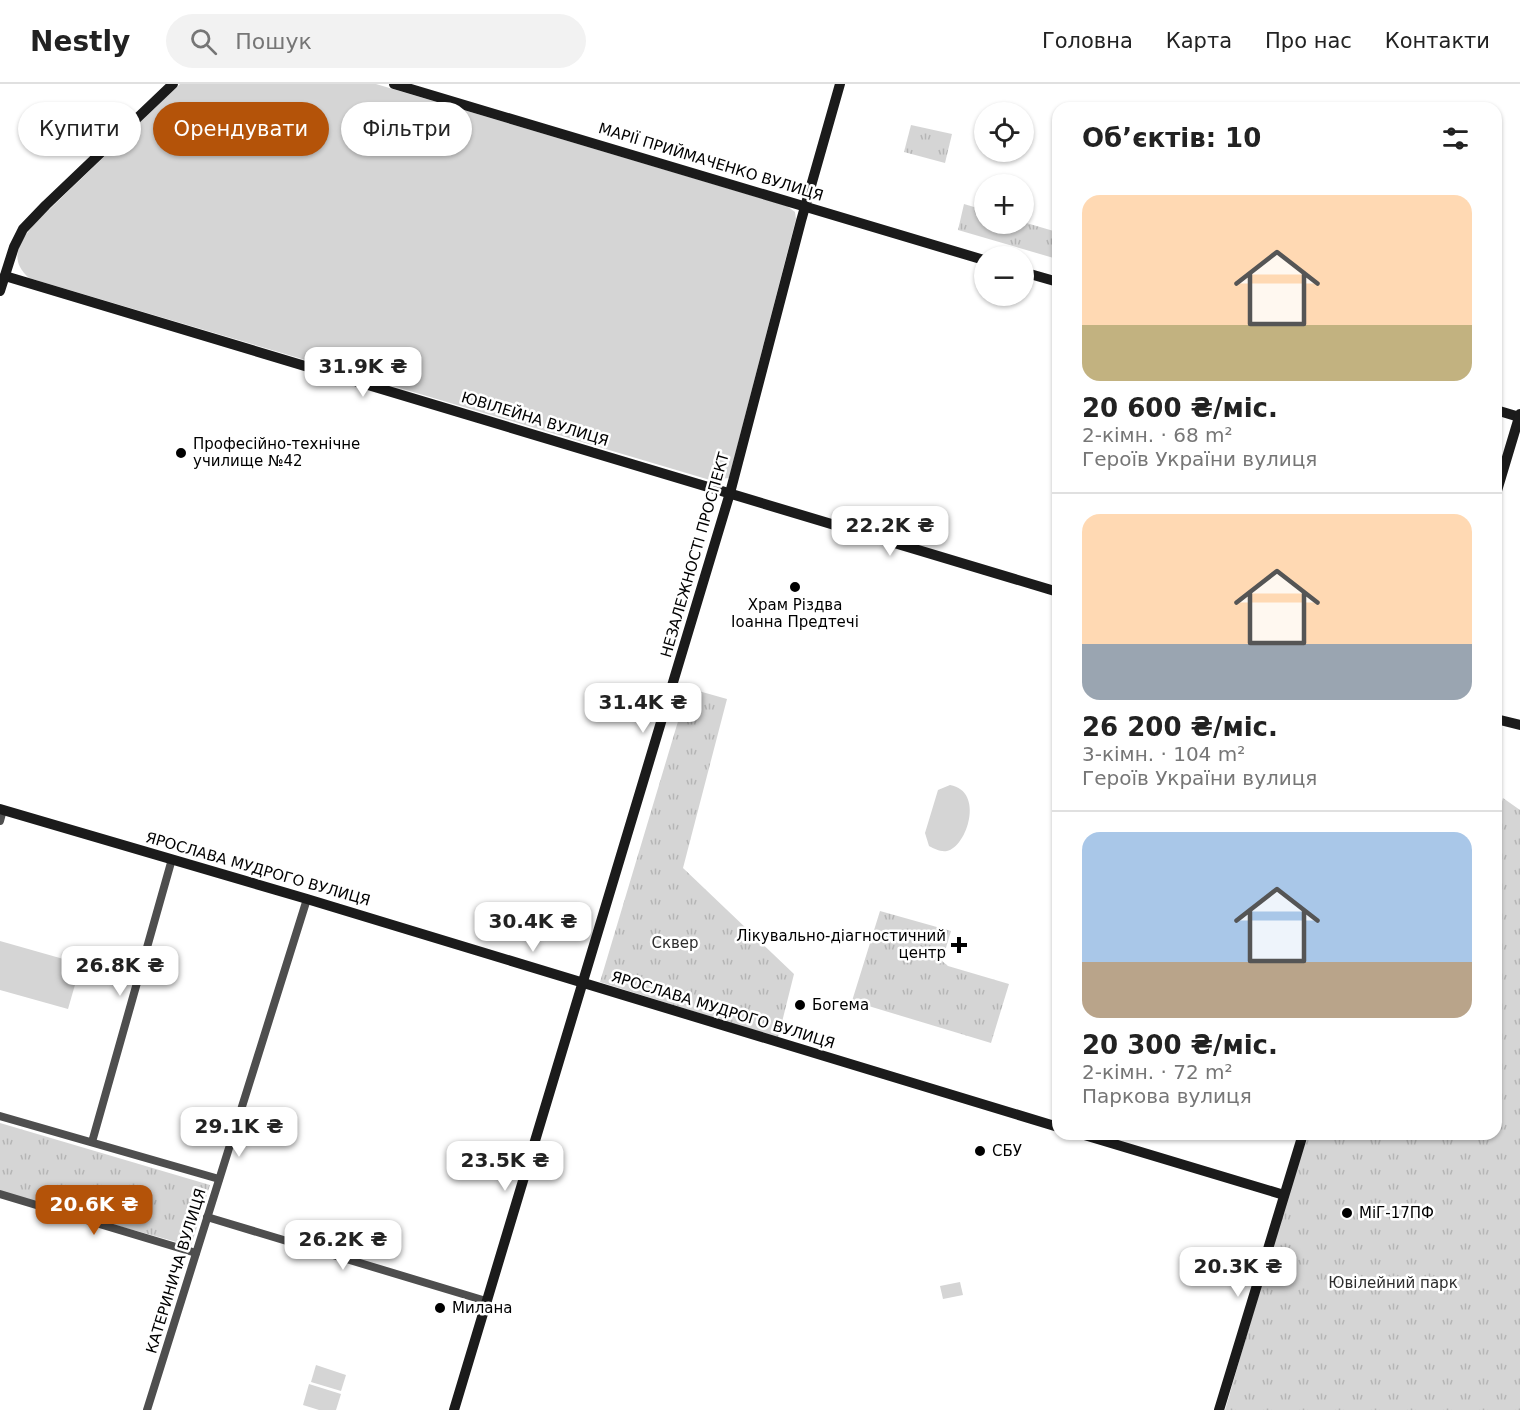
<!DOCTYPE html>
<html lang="uk">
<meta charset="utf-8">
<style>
:root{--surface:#fff;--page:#f2f2f2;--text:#222;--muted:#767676;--line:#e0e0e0;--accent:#b45309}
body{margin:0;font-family:"DejaVu Sans",sans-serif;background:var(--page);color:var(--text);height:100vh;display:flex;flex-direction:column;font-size:22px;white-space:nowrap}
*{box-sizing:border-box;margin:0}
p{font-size:20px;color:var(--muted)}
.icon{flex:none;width:33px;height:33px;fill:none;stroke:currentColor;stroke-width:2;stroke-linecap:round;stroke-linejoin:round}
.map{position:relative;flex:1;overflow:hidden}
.side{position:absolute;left:1052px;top:18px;width:450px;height:1038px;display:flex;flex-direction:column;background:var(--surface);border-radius:18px;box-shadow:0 2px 4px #0004}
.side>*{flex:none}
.hud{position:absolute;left:18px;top:18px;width:570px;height:54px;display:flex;gap:12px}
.tools{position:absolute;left:974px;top:18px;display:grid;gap:12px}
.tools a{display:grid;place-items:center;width:60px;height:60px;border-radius:50%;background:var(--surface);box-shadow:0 2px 4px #0004;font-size:30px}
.price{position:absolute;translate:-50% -51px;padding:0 14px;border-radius:12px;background:#fff;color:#222;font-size:20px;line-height:39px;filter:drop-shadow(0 2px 3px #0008)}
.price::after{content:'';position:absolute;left:50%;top:36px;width:18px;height:14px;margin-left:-9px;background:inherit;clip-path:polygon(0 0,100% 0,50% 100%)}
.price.active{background:var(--accent);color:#fff}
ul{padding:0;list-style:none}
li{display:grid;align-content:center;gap:12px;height:318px;padding:0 30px}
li+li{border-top:2px solid var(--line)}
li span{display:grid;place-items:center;height:186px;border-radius:18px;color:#555}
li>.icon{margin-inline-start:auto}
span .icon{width:108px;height:108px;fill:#fffc;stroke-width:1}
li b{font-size:26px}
h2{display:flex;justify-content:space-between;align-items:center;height:72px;padding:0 30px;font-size:26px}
.pill{padding:0 21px;border-radius:27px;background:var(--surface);box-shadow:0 2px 4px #0004;font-size:21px;line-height:54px}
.pill.active{background:var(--accent);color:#fff}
header{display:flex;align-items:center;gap:36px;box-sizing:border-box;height:84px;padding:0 30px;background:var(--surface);border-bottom:2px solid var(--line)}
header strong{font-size:28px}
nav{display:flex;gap:33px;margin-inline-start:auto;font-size:21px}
.search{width:420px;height:54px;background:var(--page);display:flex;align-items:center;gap:15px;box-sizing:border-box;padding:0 21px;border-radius:33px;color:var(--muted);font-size:22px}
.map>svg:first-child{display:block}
.green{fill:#d5d5d5}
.park{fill:url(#park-tufts)}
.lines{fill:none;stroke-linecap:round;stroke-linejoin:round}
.street{stroke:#4e4e4e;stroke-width:8}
.secondary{stroke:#1b1b1b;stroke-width:10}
.poi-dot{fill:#000;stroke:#fff;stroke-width:2}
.labels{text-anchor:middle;stroke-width:5;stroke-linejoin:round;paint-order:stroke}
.street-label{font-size:15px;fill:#000;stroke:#fff}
.poi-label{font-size:15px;fill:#000;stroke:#fff;text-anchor:start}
.park-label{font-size:15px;fill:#2c2c2c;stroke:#fff}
</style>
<header>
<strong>Nestly</strong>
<div class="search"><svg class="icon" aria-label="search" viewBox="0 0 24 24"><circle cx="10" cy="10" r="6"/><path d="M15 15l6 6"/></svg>Пошук</div>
<nav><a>Головна</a><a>Карта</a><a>Про нас</a><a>Контакти</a></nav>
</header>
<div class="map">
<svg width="1520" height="1326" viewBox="0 0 1520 1326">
<defs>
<pattern id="park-tufts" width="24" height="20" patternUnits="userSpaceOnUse" patternTransform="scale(1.5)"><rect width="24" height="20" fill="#d5d5d5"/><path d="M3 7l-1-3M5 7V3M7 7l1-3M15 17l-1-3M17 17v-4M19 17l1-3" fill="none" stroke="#b5b5b5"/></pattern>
</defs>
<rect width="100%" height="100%" fill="#fff"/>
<g class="green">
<path d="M 180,0 L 376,0 L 787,122 L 795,128 L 796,135 L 729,394 L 710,396 L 29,194 C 8,175 19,159 34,140 Z"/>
<path d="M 950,701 C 985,707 967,763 947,767 C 940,768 935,765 929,762 L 925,749 L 938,706 Z"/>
<path d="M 0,857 L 81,880 L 68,925 L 0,906 Z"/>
<path d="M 960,1198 L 963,1211 L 943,1215 L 940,1202 Z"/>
<path d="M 316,1281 L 346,1291 L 341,1307 L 311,1298 Z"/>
<path d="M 309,1300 L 341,1310 L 336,1326 L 319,1326 L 303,1321 Z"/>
</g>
<g class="park">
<path d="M 911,41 L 952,50 L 945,79 L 904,68 Z"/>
<path d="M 964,120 L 984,126 L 984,140 L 1023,140 L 1023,138 L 1057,148 L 1057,175 L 958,146 Z"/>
<path d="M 688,604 L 727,615 L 683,784 L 794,890 L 778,954 L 600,898 Z"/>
<path d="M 1503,714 L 1520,726 L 1520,1326 L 1225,1326 L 1293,1092 L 1309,1050 L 1496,1050 L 1496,739 Z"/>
<path d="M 880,827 L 951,847 L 942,877 L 948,882 L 1009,900 L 991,959 L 852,917 Z"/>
<path d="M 0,1039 L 210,1101 L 191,1162 L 0,1109 Z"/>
</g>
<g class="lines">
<g class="street">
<path d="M 0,737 L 3,726"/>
<path d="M 0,1032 L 219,1095"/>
<path d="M 92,1058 L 172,775"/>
<path d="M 0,1110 L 196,1169"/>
<path d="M 207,1133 L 486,1217"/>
<path d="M 147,1326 L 307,815"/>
</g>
<g class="secondary">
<path d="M 394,0 L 984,176"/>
<path d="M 1023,188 L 1058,198"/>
<path d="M 5,192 L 1058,508"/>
<path d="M 0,207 L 14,163 L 23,145 L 46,121 L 173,0"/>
<path d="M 1496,326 L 1519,333"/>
<path d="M 1496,410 L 1520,330"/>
<path d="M 1496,635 L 1520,641"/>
<path d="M 0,725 L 307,815 L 1058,1043"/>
<path d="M 1081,1050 L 1284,1111"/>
<path d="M 454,1326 L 730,409 L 801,137 L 840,0"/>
<path d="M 1219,1326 L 1303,1050"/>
</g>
</g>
<g class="poi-dot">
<circle cx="181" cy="369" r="6"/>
<circle cx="795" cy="503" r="6"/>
<path d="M956 852h6v6h6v6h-6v6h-6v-6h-6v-6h6z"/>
<circle cx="800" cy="921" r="6"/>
<circle cx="980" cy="1067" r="6"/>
<circle cx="1347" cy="1129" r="6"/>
<circle cx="440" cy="1224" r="6"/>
</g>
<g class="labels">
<g class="street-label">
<text transform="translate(711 78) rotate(17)" y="5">МАРІЇ ПРИЙМАЧЕНКО ВУЛИЦЯ</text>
<text transform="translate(535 335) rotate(17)" y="5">ЮВІЛЕЙНА ВУЛИЦЯ</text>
<text transform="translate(695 471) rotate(-74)" y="5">НЕЗАЛЕЖНОСТІ ПРОСПЕКТ</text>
<text transform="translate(258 785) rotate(16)" y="5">ЯРОСЛАВА МУДРОГО ВУЛИЦЯ</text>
<text transform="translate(723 926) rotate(17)" y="5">ЯРОСЛАВА МУДРОГО ВУЛИЦЯ</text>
<text transform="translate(176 1187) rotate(-73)" y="5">КАТЕРИНИЧА ВУЛИЦЯ</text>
</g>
<g class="poi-label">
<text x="193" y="365">Професійно-технічне<tspan x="193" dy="17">училище №42</tspan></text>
<text x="795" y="526" text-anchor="middle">Храм Різдва<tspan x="795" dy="17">Іоанна Предтечі</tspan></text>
<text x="946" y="857" text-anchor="end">Лікувально-діагностичний<tspan x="946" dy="17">центр</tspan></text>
<text x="812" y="926">Богема</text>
<text x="992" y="1072">СБУ</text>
<text x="1359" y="1134">МіГ-17ПФ</text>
<text x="452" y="1229">Милана</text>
</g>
<g class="park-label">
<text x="675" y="864">Сквер</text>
<text x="1393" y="1204">Ювілейний парк</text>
</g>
</g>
</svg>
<div class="tools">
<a><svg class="icon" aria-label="locate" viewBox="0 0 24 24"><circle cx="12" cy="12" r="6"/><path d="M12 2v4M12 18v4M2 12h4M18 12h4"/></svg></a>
<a>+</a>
<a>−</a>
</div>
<b class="price" style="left:363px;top:314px">31.9K ₴</b>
<b class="price" style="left:890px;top:473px">22.2K ₴</b>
<b class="price" style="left:643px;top:650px">31.4K ₴</b>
<b class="price" style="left:533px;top:869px">30.4K ₴</b>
<b class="price" style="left:120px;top:913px">26.8K ₴</b>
<b class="price" style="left:239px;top:1074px">29.1K ₴</b>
<b class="price" style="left:505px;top:1108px">23.5K ₴</b>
<b class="price active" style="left:94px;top:1152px">20.6K ₴</b>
<b class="price" style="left:343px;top:1187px">26.2K ₴</b>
<b class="price" style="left:1238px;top:1214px">20.3K ₴</b>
<div class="hud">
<a class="pill">Купити</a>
<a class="pill active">Орендувати</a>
<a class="pill">Фільтри</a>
</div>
<section class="side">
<h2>Об’єктів: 10<svg class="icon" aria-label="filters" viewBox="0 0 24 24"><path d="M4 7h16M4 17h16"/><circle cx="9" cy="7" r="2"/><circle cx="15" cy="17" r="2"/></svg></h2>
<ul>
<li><span style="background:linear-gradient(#ffd9b3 70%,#c2b280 0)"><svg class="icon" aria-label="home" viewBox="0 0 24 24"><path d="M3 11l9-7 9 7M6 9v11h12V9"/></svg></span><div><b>20 600 ₴/міс.</b><p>2-кімн. · 68 m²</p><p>Героїв України вулиця</p></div></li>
<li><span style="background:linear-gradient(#ffd9b3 70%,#9aa5b1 0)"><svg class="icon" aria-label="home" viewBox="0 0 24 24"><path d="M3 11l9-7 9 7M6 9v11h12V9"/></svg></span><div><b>26 200 ₴/міс.</b><p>3-кімн. · 104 m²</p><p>Героїв України вулиця</p></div></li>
<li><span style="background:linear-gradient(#a9c7e8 70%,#b9a48a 0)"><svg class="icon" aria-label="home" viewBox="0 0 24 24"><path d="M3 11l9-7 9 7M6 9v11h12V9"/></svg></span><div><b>20 300 ₴/міс.</b><p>2-кімн. · 72 m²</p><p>Паркова вулиця</p></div></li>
</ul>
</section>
</div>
